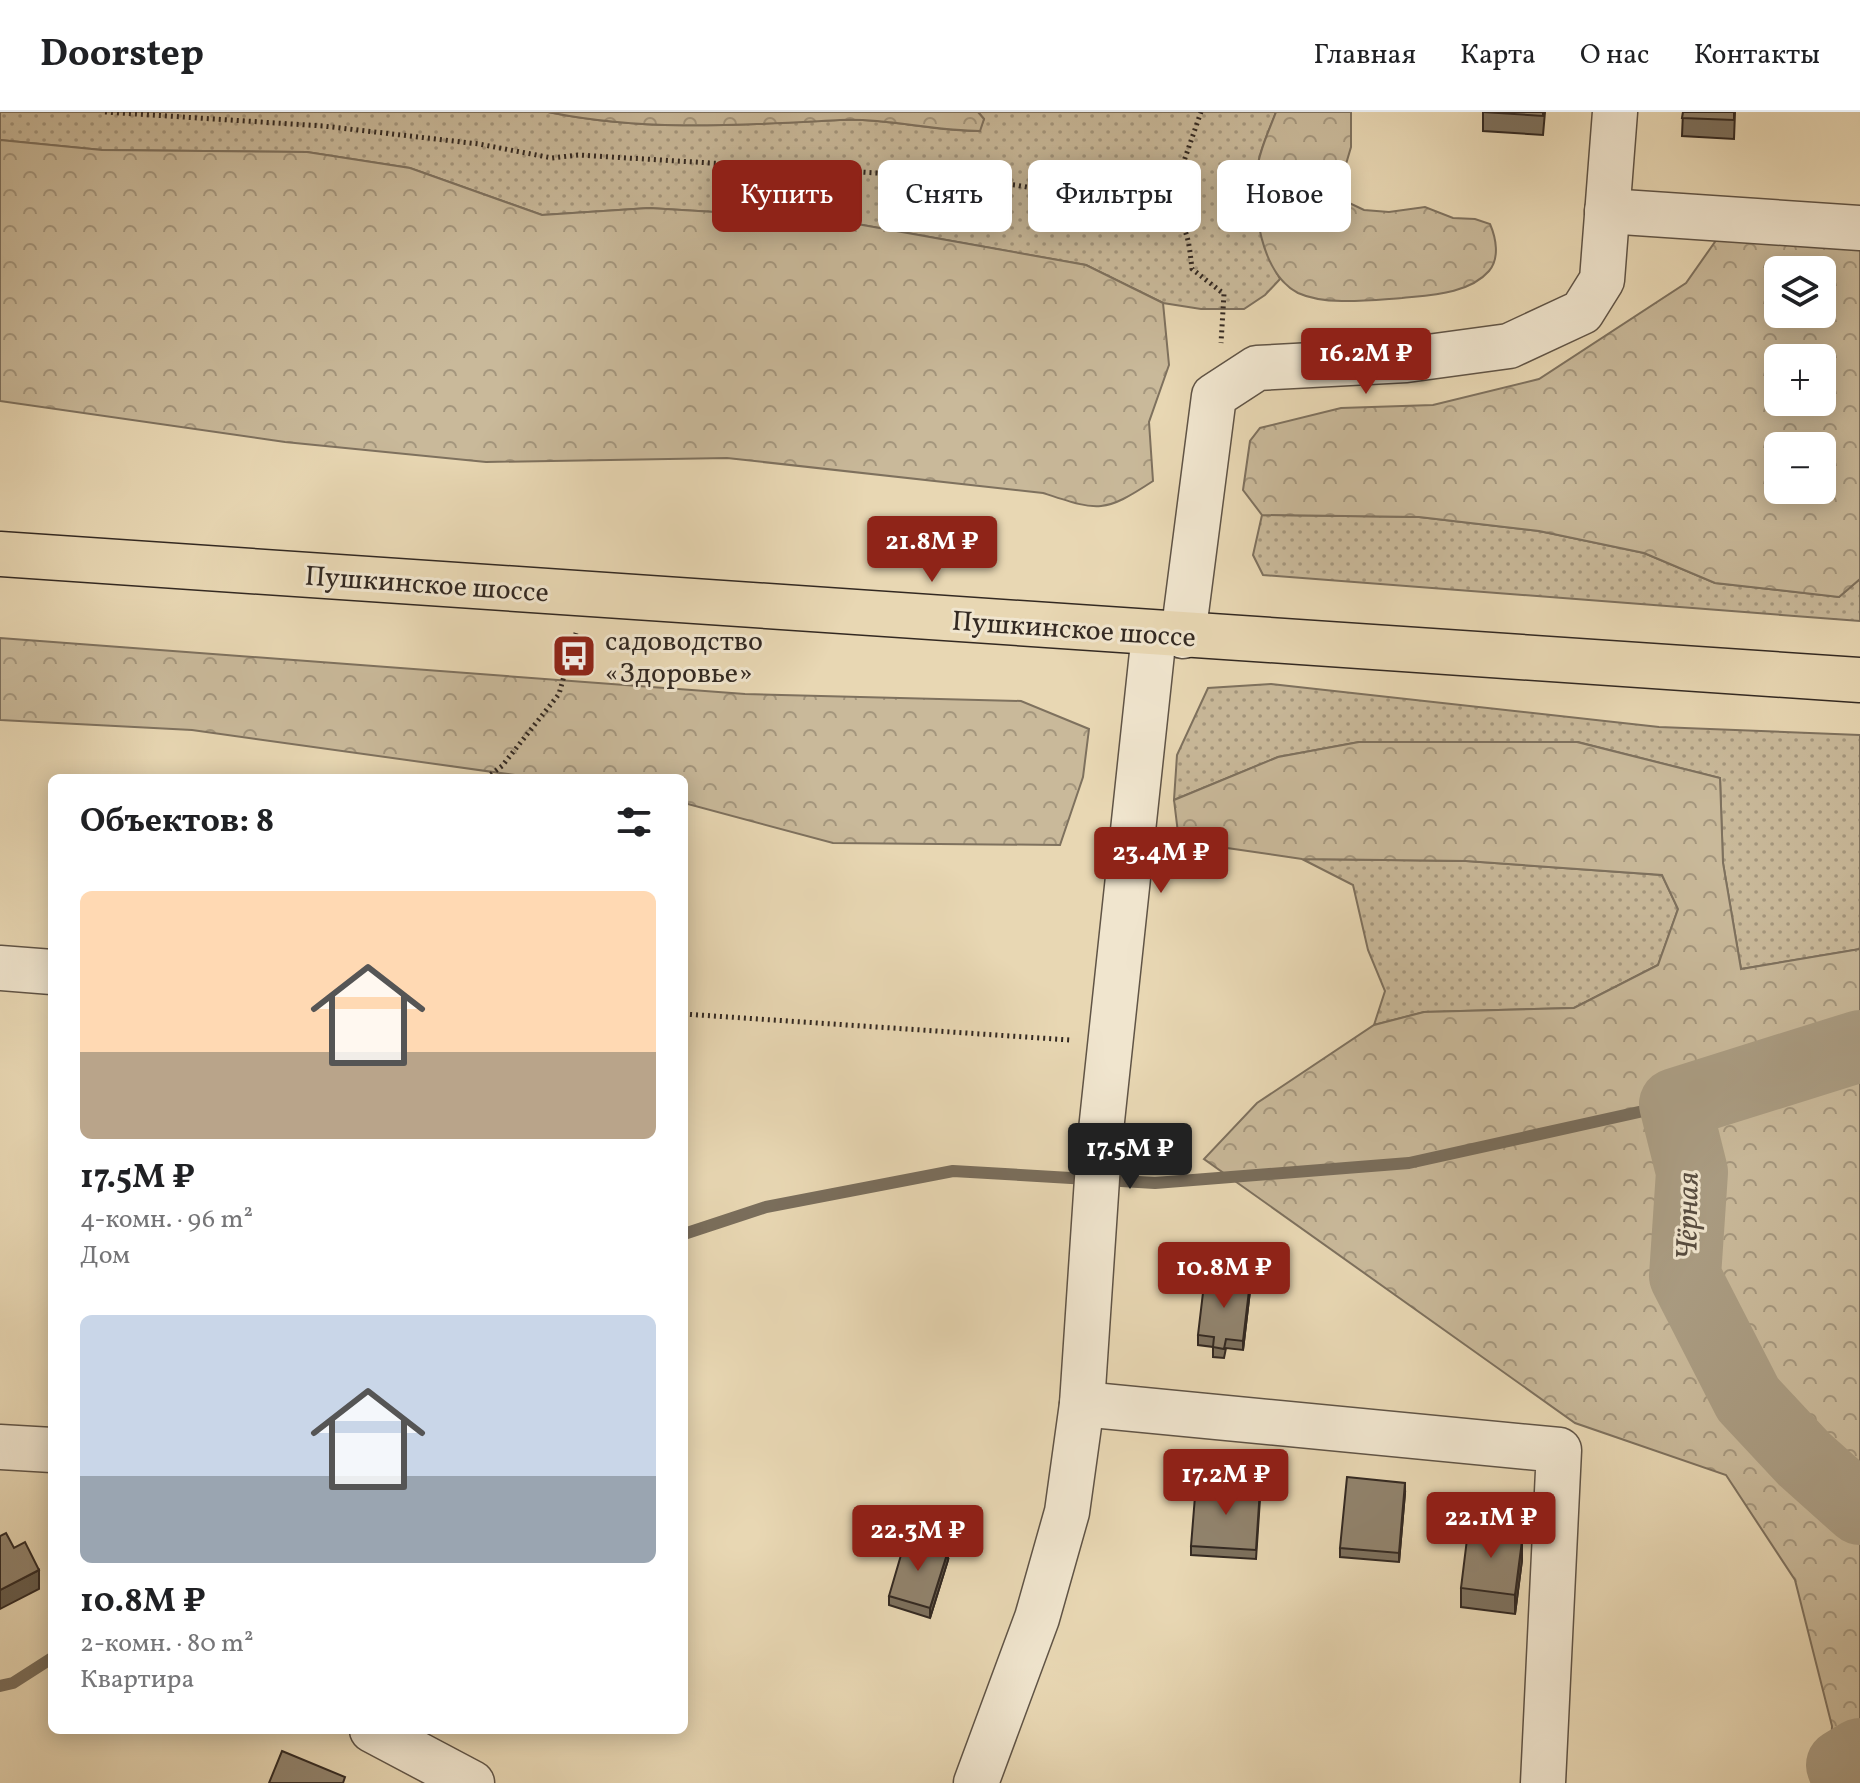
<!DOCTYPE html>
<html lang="ru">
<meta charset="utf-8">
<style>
:root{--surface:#fff;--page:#f6f6f6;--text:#202124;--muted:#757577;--line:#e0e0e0;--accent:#8f2418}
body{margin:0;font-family:Vollkorn,serif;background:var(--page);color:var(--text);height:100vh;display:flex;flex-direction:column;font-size:30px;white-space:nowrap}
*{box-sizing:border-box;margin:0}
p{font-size:26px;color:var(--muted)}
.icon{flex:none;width:44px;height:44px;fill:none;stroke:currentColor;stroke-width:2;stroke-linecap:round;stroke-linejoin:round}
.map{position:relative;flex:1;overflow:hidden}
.drawer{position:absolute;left:48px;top:662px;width:640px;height:960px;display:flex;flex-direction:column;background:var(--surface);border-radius:12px;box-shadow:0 4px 20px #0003}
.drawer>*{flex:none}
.top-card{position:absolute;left:712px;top:48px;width:760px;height:72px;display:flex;gap:16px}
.tools{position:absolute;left:1764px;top:144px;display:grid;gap:16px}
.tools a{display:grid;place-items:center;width:72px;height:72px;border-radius:12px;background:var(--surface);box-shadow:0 4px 20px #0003;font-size:40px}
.price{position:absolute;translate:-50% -68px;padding:0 18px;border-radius:8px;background:var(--accent);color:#fff;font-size:26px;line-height:52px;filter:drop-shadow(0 2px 4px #0008)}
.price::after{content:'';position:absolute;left:50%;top:48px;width:24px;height:18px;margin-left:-12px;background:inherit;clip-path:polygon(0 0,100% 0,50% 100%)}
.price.current{background:#222;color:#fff}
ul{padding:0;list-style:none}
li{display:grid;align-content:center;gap:16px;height:424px;padding:0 32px}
li span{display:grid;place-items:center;height:248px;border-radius:12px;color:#555}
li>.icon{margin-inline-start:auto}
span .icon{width:144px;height:144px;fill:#fffc;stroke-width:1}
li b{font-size:34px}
h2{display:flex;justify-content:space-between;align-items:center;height:96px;padding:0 32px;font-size:34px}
.tag{padding:0 28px;border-radius:12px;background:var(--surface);box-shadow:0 4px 20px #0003;font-size:28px;line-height:72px}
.tag.current{background:var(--accent);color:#fff}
header{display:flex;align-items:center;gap:48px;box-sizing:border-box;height:112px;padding:0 40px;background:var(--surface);border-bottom:2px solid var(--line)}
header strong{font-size:38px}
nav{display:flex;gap:44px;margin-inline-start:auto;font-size:28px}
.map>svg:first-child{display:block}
.grass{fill:url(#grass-dots);stroke:#7e715e;stroke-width:2}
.forest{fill:url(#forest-crowns);stroke:#7e715e;stroke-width:2;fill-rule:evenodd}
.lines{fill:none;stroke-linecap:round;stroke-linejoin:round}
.stream{stroke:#7a6e5c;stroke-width:12}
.river{stroke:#aa9c82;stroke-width:72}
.minor-casing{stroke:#605446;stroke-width:47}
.major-casing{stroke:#332922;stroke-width:47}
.path{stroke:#332922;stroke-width:5;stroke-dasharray:2 4;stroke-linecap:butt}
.minor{stroke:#f0e5ce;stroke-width:44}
.major{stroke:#e8d7b3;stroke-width:44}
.wall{fill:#7d715e;stroke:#332922;stroke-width:2}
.shaded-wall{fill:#665c4c;stroke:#332922;stroke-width:2}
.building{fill:#91836d;stroke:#332922;stroke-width:2}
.labels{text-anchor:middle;stroke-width:6;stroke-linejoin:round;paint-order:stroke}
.street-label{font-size:28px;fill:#332922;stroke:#f0e5ce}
.poi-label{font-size:28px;fill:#332922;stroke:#f0e5ce;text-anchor:start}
.water-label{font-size:30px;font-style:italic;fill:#574c3f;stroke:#f0e5ce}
</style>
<header>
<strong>Doorstep</strong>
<nav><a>Главная</a><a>Карта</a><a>О нас</a><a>Контакты</a></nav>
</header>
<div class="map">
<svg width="1860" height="1671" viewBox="0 0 1860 1671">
<defs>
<pattern id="grass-dots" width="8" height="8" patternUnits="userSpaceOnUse" patternTransform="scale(2)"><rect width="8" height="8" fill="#c9b99a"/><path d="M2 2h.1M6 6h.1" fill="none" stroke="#a4967d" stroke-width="1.8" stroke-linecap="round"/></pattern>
<pattern id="forest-crowns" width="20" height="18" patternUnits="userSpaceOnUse" patternTransform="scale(2)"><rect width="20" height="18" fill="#c9b99a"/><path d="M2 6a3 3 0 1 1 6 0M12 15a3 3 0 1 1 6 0" fill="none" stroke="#a4967d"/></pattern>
</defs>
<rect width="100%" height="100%" fill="#e8d7b3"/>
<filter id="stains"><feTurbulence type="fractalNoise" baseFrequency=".0025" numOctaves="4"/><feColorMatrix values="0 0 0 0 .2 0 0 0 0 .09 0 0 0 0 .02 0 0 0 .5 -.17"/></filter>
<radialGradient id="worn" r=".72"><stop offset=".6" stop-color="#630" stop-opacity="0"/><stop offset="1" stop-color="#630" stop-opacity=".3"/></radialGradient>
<g class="grass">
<path d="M 0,0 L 548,0 C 645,20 741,13 839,8 C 886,6 933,19 979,19 L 984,7 L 978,0 L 1276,0 C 1269,19 1258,41 1257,61 C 1254,94 1263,138 1280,167 L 1265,183 L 1244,197 L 1201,197 L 1163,191 L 1086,153 L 829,107 L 649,96 L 542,103 L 410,56 L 307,40 L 102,38 L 0,28 Z"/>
<path d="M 1262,403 L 1419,405 L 1539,419 L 1644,441 L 1715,471 L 1839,485 L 1860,467 L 1860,509 L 1263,463 L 1253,443 Z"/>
<path d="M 1271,572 L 1659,615 L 1860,623 L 1860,837 L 1741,857 L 1723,751 L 1720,666 L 1578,630 L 1359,630 L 1278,645 L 1174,688 L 1177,643 L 1208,576 Z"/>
<path d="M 1302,747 L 1466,749 L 1662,763 L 1678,797 L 1658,853 L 1574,896 L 1424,900 L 1374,913 L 1385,879 L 1368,838 L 1353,773 Z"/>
</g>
<g class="forest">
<path d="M 548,0 L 978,0 L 984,7 L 980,19 C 933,19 886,6 840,8 C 741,13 645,20 548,0 Z"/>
<path d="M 1276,0 L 1351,0 L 1351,35 L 1341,69 L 1345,89 L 1364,98 L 1389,100 L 1425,95 L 1453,106 L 1475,107 L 1490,112 C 1496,126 1500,146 1489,159 C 1469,182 1430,183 1402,186 C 1372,188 1326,194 1298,181 C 1261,162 1252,96 1257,58 C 1259,39 1269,19 1276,0 Z"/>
<path d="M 0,28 L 102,38 L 307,40 L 410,56 L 542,103 L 649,96 L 829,107 L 1086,153 L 1163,191 L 1169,253 L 1149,310 L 1153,369 C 1103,402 1098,399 1043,381 L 727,346 L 486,350 L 285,330 L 0,289 Z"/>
<path d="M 1724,117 L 1860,137 L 1860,467 L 1839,485 L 1715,471 L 1644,441 L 1539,419 L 1419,405 L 1262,403 L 1243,378 L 1250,329 L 1260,316 L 1341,296 L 1433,293 L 1539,267 L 1686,171 ZM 1778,158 L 1822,158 L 1822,202 L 1778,202 ZM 1778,246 L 1822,246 L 1822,290 L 1778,290 ZM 1778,334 L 1822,334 L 1822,378 L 1778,378 Z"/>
<path d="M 0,526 L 745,582 L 1021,589 L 1089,617 L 1083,665 L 1060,733 L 833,731 L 684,691 L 684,666 L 536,666 L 192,618 L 0,608 Z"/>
<path d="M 1359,630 L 1577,630 L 1720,666 L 1723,751 L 1741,857 L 1860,837 L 1860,1671 L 1830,1671 L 1832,1614 L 1795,1468 L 1726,1363 L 1575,1311 L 1204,1047 L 1257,991 L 1374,913 L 1424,900 L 1574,896 L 1658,853 L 1678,797 L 1662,763 L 1466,749 L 1302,747 L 1179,729 L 1174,688 L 1278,645 Z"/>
</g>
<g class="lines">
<g class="stream">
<path d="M 684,1122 L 766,1095 L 953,1059 L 1155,1071 L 1409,1051 L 1675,992"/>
<path d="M 0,1574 L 13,1571 L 52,1546"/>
</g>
<g class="river">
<path d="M 1860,934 L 1675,992 L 1692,1060 L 1685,1164 L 1748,1287 L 1804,1347 L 1860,1397"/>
<path d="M 1849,1671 L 1842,1653 L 1860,1642"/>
</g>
<g class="minor-casing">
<g id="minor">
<path d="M 1607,99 L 1860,116"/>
<path d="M 1183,524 L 1214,284 L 1257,256 L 1406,248 L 1509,234 L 1582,200 L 1602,168 L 1615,0"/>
<path d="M 0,856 L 52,860"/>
<path d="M 1082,1292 L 1559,1338 L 1543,1671"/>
<path d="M 0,1335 L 52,1338"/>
<path d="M 372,1618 L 472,1671"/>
<path d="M 976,1671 L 1037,1506 L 1067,1400 L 1082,1292 L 1099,1037 L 1154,522"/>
</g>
</g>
<g class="major-casing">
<path id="major" d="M 0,442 L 1860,568"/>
</g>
<g class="path">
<path d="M 105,0 L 323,14 L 479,32 L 552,46 L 578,43 L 893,62 L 1015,73 L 1167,98 C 1189,111 1189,133 1192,157 L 1224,182 L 1221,231"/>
<path d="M 1167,98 L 1201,0"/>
<path d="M 486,666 L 502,654 L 559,582 L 576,521"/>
<path d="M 684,902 L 1070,928"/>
</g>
<use href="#minor" class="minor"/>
<use href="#major" class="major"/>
</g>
<g class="wall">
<path d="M 1483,0 L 1545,0 L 1543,23 L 1483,19 Z"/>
<path d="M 1683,0 L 1735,0 L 1734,27 L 1682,24 Z"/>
<path d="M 1250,1179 L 1243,1238 L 1226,1236 L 1224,1246 L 1213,1245 L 1213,1235 L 1198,1233 L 1198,1223 Z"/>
<path d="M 1405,1381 L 1399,1450 L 1340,1445 L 1340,1436 Z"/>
<path d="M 1260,1387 L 1256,1447 L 1191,1443 L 1191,1434 Z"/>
<path d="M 1506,1427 L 1522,1448 L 1515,1502 L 1461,1495 L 1461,1476 Z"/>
<path d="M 948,1448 L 930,1506 L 889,1493 L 889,1484 Z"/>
</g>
<g class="shaded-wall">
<path d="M 1250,1170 L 1250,1179 L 1243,1238 L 1243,1229 Z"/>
<path d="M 1405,1371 L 1405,1381 L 1399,1450 L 1399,1441 Z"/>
<path d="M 1522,1429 L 1522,1448 L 1515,1502 L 1515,1483 Z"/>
<path d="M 948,1439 L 948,1448 L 930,1506 L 930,1496 Z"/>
<path d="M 39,1458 L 39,1477 L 0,1497 L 0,1478 Z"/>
</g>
<g class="building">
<path d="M 1483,0 L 1543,0 L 1543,4 Z"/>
<path d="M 1683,0 L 1734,0 L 1734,8 L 1682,6 Z"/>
<path d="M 1205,1164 L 1250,1170 L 1243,1229 L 1226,1227 L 1224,1237 L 1213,1235 L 1214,1225 L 1198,1223 Z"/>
<path d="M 1347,1365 L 1405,1371 L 1399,1441 L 1340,1436 Z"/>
<path d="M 1196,1372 L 1260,1377 L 1256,1438 L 1191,1434 Z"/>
<path d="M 1469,1411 L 1506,1415 L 1504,1427 L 1522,1429 L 1515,1483 L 1461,1476 Z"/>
<path d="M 6,1421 L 14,1436 L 25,1430 L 39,1458 L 0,1478 L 0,1424 Z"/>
<path d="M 906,1426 L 948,1439 L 930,1496 L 889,1484 Z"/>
<path d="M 282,1639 L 345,1665 L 343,1671 L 269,1671 Z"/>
</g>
<defs>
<g id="bus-square" transform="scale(2.3)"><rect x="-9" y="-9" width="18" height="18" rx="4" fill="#8f2418" stroke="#f0e5ce"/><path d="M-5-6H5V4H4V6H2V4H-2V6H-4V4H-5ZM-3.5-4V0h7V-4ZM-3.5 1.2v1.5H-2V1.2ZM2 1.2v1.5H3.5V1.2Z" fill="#fff"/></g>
</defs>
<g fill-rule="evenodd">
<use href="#bus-square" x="574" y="544"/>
</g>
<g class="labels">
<g class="street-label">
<text transform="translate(427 471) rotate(4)" y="10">Пушкинское шоссе</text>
<text transform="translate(1074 516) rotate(4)" y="10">Пушкинское шоссе</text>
</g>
<g class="poi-label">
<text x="605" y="538">садоводство<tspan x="605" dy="32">«Здоровье»</tspan></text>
</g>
<g class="water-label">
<text transform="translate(1687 1104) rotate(-89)" y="10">Чёрная</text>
</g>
</g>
<rect width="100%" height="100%" filter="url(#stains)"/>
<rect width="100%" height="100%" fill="url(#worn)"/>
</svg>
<div class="tools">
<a><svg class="icon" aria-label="layers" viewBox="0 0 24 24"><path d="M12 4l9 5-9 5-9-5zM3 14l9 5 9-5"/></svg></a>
<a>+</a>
<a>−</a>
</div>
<b class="price" style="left:1366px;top:284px">16.2M ₽</b>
<b class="price" style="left:932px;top:472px">21.8M ₽</b>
<b class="price" style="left:1161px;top:783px">23.4M ₽</b>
<b class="price current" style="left:1130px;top:1079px">17.5M ₽</b>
<b class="price" style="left:1224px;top:1198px">10.8M ₽</b>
<b class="price" style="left:1226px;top:1405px">17.2M ₽</b>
<b class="price" style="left:1491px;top:1448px">22.1M ₽</b>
<b class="price" style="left:918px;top:1461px">22.3M ₽</b>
<div class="top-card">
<a class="tag current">Купить</a>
<a class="tag">Снять</a>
<a class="tag">Фильтры</a>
<a class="tag">Новое</a>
</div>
<section class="drawer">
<h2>Объектов: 8<svg class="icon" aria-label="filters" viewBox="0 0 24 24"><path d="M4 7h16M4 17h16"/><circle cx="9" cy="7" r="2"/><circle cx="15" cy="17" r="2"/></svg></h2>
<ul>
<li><span style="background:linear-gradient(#ffd9b3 65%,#b9a48a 0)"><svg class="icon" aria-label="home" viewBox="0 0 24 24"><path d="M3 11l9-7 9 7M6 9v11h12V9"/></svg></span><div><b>17.5M ₽</b><p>4-комн. · 96 m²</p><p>Дом</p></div></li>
<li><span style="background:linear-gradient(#c9d6e8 65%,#9aa5b1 0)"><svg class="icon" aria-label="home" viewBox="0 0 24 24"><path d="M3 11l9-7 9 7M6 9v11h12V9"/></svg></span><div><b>10.8M ₽</b><p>2-комн. · 80 m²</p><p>Квартира</p></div></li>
</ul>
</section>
</div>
